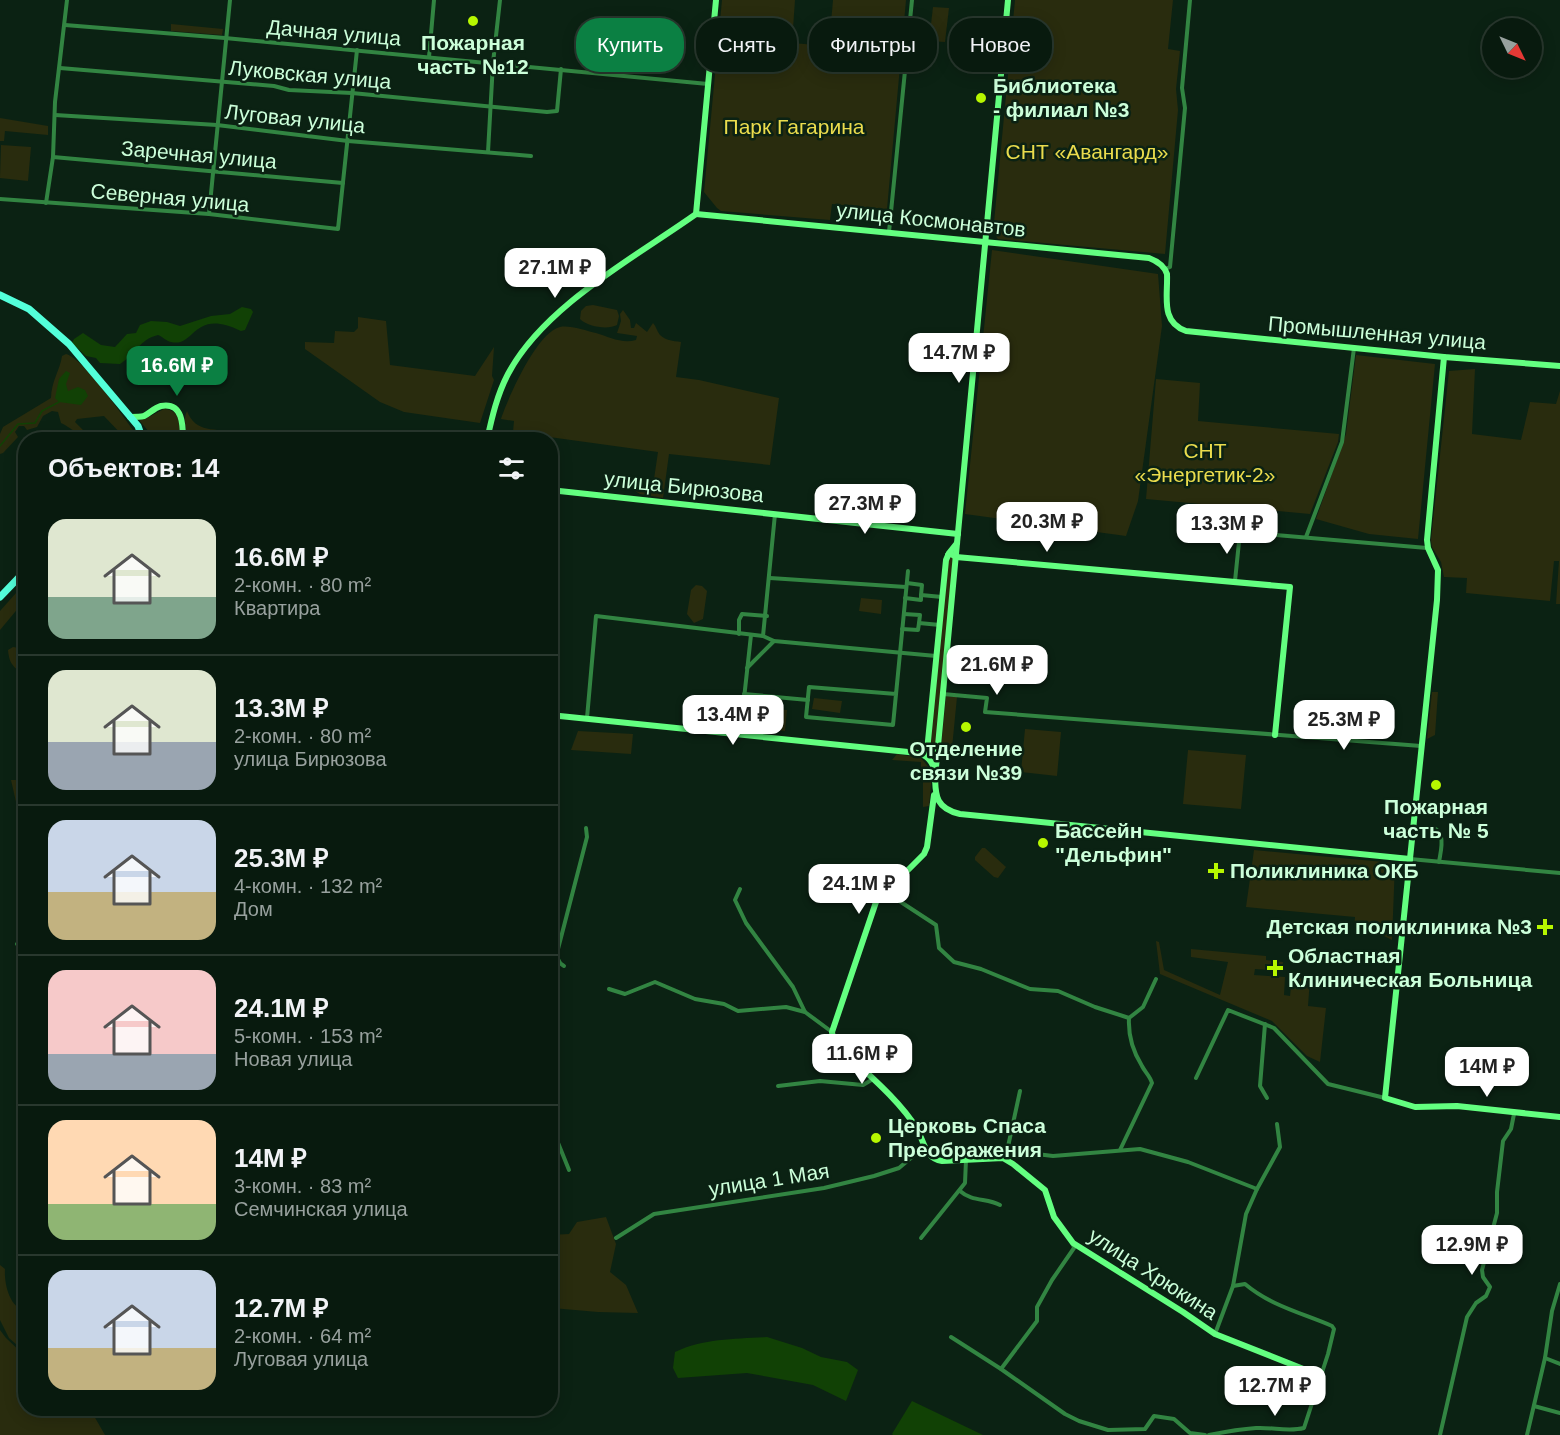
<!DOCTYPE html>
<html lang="ru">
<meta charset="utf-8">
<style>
:root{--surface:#081a0e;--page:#16271c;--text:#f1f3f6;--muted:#98a19e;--line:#29382e;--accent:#0b8043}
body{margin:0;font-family:Arial,sans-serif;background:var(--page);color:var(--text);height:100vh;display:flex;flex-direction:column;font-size:22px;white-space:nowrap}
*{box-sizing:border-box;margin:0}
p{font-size:20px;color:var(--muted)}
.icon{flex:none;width:33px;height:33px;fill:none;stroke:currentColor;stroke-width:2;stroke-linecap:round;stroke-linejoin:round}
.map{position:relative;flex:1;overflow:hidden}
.sheet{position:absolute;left:18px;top:432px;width:540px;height:984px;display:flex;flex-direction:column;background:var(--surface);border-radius:24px;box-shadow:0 3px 15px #0003,0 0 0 2px var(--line)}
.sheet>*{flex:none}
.top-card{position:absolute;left:576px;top:18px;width:570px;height:54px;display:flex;gap:12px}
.needle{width:39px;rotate:133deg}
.tools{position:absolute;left:1482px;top:18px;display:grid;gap:12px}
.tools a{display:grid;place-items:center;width:60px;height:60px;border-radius:50%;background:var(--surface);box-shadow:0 3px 15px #0003,0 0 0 2px var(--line);font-size:30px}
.price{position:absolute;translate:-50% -51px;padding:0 14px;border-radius:12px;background:#fff;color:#222;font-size:20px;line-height:39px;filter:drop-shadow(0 2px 3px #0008)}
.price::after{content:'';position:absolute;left:50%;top:36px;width:18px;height:14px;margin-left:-9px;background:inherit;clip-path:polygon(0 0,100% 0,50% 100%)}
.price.current{background:var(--accent);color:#fff}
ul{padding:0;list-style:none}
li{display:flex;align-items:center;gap:18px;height:150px;padding:0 30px}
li+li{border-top:2px solid var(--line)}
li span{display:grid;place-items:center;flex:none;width:168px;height:120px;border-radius:18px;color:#555}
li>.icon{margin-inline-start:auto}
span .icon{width:72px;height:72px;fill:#fffc;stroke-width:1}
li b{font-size:26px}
h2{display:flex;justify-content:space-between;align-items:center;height:72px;padding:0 30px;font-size:26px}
.chip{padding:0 21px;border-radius:24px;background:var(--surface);box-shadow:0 3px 15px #0003,0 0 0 2px var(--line);font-size:21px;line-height:54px}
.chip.current{background:var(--accent);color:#fff}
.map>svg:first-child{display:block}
.green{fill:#292c0e}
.water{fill:#114105}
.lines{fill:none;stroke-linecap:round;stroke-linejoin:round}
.stream{stroke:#114105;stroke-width:1.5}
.street{stroke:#328542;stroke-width:4}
.secondary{stroke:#63ff80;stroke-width:6}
.primary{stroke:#53ffda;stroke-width:7}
.poi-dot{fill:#b7f700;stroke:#0b2213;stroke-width:2}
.labels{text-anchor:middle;stroke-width:5;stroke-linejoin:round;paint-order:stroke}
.street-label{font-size:21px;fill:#ccffda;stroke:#0b2213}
.poi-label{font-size:21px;font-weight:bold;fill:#ccffda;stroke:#0b2213;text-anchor:start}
.park-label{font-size:21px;fill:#eadc4d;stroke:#0b2213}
</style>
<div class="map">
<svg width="1560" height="1435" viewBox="0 0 1560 1435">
<rect width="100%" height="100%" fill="#0b2213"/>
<g class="green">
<path d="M 722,0 L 795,0 L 792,43 L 829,46 L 833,0 L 906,0 L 887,209 L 832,204 L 830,220 L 721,211 L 717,208 L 704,192 Z"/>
<path d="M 1015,0 L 1173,0 L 1168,49 L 1180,51 L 1176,89 L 1178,110 L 1165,254 L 998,239 L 993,233 Z"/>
<path d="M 933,7 L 949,8 L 945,42 L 929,41 Z"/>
<path d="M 171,24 L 223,29 L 222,35 L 171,31 Z"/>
<path d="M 0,118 L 48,126 L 48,135 L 5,131 L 4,141 L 0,141 Z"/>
<path d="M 1,145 L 31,147 L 28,181 L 0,178 Z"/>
<path d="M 992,250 L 1158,274 L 1162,326 L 1138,501 L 1126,536 L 965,514 Z"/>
<path d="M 593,305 L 617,310 L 619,316 L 617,325 C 608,330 588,327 580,319 L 581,311 L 586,306 Z"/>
<path d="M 623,310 L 630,320 L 631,328 L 634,328 L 636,323 L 647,332 L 653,323 C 655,325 656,328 658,332 C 662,340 673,341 681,342 L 676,377 L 699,380 L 779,398 L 770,465 L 669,454 L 663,498 L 640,494 L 632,489 L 633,483 L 641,483 L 643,480 L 654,479 L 658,452 L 513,432 L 514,421 L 501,419 C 508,398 537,332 560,327 C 570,325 586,331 596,333 C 609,337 622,344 636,340 L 637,336 L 617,333 L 621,321 L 620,314 Z"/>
<path d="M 358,317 L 386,321 L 390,365 L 475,376 L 494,347 L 492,376 L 494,380 L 480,423 L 404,412 L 380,402 L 305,349 L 305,342 L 334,343 L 335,331 L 354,332 L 358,328 Z"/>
<path d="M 66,354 C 84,359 121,414 134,431 L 137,439 L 124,439 L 124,437 L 104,416 L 77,419 L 75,422 L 85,432 L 89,439 L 81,439 C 76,432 71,428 61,423 L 58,412 L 52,411 L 43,416 L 37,427 L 27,430 L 24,426 L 19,426 L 15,432 L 18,437 L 3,453 L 0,454 L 0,434 L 3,427 L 51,398 C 51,382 60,370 62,356 Z"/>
<path d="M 1356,355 L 1435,364 L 1418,539 L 1369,534 L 1316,519 L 1346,434 Z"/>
<path d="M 1475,369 L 1472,434 L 1521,440 L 1530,402 L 1556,404 L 1560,391 L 1560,604 L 1556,604 L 1559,561 L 1554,561 L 1550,601 L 1466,593 L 1467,578 L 1444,577 L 1441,562 L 1432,547 L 1431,540 L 1449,371 Z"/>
<path d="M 1156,379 L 1200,383 L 1198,421 L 1339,434 L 1338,442 L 1310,514 L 1146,499 Z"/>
<path d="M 164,409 C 178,410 179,419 181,431 L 174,439 L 155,439 L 139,420 L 145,419 Z"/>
<path d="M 187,411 C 195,433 216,429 236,431 L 233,439 L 186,439 C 188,429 182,420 187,411 Z"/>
<path d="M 948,556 L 954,556 L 936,747 L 930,746 Z"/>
<path d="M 25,583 L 25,600 L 0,630 L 0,611 Z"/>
<path d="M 696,585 L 702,586 L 707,591 L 703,619 L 694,623 L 687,614 L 691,590 Z"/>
<path d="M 861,598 L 882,600 L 881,614 L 859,611 Z"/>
<path d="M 13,647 C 24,648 26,660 25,670 L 20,672 C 11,665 9,661 8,650 Z"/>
<path d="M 1432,692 L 1438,692 L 1435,735 L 1427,739 Z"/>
<path d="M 946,696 L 957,697 L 952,748 L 941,747 Z"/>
<path d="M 814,698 L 842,701 L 840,713 L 812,709 Z"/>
<path d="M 745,706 L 787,710 L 785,731 L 743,727 Z"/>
<path d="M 1025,729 L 1061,732 L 1057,776 L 1021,772 Z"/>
<path d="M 578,731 L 633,734 L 631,754 L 571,750 Z"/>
<path d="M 1188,750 L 1246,755 L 1241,809 L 1183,804 Z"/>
<path d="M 897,754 L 921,758 L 931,770 L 921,774 L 921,762 L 892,760 Z"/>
<path d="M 932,773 L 929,806 L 923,807 L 923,777 Z"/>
<path d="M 11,780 L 16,780 L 21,793 L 25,797 L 25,813 L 19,815 Z"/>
<path d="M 982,848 L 985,848 L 1006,867 L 998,878 L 994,877 L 975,860 L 975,857 Z"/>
<path d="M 1254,850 L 1395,863 L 1392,940 L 1376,932 L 1354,930 L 1355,917 L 1246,907 Z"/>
<path d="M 1156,941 L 1159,942 L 1164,970 L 1220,995 L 1228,962 L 1191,957 L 1191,949 L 1266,956 L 1266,960 L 1283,962 L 1282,971 L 1255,969 L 1254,975 L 1285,977 L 1284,995 L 1290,996 L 1292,978 L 1310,979 L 1308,1006 L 1326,1008 L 1320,1062 L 1307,1056 L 1272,1021 L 1160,974 Z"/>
<path d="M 606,1217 L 616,1244 L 610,1272 L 626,1285 L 638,1313 L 598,1312 L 552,1308 L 550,1296 L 551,1235 L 569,1234 L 577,1222 Z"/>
<path d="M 0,1265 L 5,1269 C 4,1283 9,1307 25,1311 L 25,1352 L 9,1338 L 0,1320 Z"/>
<path d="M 0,1330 L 6,1338 L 25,1356 L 26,1408 L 90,1409 L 105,1435 L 0,1435 Z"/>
</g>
<g class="water">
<path d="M 242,307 L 251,309 L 253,312 L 245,330 L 241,331 C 193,307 195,348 171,342 C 166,341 163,337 158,335 C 140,339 136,354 120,364 L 100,363 L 96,358 L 86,356 L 72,343 L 74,339 L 83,333 L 101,345 L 115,347 L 127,334 L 136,333 L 140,325 L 151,321 L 167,322 L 180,326 L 211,316 L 230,314 Z"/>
<path d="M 66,371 L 70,373 L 66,384 L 68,391 L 78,387 L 85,390 L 88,396 L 81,405 L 59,402 L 55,398 L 59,379 Z"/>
<path d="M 767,1337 L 802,1348 L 821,1357 L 847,1362 L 858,1370 L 846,1401 L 813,1385 L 747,1373 L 678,1378 L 673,1368 L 675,1352 C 704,1338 735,1339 767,1337 Z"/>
<path d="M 912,1401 L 983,1435 L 893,1435 L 892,1434 Z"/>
</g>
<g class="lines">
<path class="stream" d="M 0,446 L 18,424 L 35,423 L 42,411 L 59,402"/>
<g class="street">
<path d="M 65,25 L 225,38 L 708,84"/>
<path d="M 429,57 L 434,0"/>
<path d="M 60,68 L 274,86 L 289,90 L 352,93 L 547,112 L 557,111 L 561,69"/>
<path d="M 55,115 L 217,125 L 348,141 L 531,156"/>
<path d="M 488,152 L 493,63 L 500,0"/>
<path d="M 53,157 L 343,183"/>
<path d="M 0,199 L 209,214 L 338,229 L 357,50"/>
<path d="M 46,203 L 53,157 L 55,102 L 67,0"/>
<path d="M 209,214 L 230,0"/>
<path d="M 889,232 L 912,0"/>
<path d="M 1165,269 L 1170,267 L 1185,108 L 1182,88 L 1190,0"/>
<path d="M 1306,537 L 1342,442 L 1354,348"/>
<path d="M 770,578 L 906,587"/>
<path d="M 1235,581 L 1240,532 L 1427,548"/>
<path d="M 907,583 L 922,585 L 921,595 L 942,597"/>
<path d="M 905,598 L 921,600 L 921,595"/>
<path d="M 904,614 L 920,615 L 919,623 L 940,625"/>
<path d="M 902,629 L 918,630 L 919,623"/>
<path d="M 739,634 L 739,620 L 742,614 L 767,616"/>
<path d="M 763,636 L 775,514"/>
<path d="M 747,668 L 774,641"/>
<path d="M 744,694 L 808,700"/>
<path d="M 896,694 L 809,687 L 806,717 L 893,725 L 908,571"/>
<path d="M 943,694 L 987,698 L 985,712 L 1421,746"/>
<path d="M 587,718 L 596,616 L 763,636 L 774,641 L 936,656"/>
<path d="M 741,726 L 751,635"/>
<path d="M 1414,835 C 1421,826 1437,823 1441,837 C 1443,845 1440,855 1439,862"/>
<path d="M 1410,859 L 1560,873"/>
<path d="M 740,889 L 735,900 L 746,923 L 793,987 L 805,1012 L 832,1032"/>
<path d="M 884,891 L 936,925 L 939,948 L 954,962 L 981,969 L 1030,989 L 1058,991 L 1095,1007 L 1129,1018"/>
<path d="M 17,944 L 26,935"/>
<path d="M 550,948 L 558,949"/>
<path d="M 564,966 C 557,962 557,957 558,949 L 587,837 L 586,828"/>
<path d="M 609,989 L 625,994 L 655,982 L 695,999 L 724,1004 L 738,1011 L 786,1007 L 805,1012"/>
<path d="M 1265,1024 L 1260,1086 L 1267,1098"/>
<path d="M 1196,1078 L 1228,1010 L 1274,1028 L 1328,1084 L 1385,1098"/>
<path d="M 778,1086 L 820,1081 L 863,1085 L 873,1079"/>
<path d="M 550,1123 L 569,1170"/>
<path d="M 1120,1150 L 1152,1083 C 1150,1076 1145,1072 1142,1066 C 1132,1050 1128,1036 1129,1018 L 1143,1007 L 1156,979"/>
<path d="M 1006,1156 L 1020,1091"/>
<path d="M 1005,1158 L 1020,1152 L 1053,1156 L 1140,1149 L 1188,1162 L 1257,1189"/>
<path d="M 960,1191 C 972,1202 987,1198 1000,1205"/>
<path d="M 616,1238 L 654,1214 L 824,1188 L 874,1176 L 899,1168 L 924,1147"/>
<path d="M 921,1238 L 965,1183 L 966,1160"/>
<path d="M 1215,1334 L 1233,1286 L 1246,1214 L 1257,1189 L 1280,1147 L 1277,1124"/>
<path d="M 951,1337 L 1001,1369 L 1065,1414 L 1079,1421 L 1108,1430 L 1145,1429 L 1154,1416 L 1174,1419 L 1190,1433 L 1205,1435"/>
<path d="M 1545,1358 L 1560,1364"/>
<path d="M 1001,1369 L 1037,1321 L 1037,1307 L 1052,1280 L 1074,1248 L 1073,1244"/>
<path d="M 1534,1406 L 1560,1413"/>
<path d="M 1209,1435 C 1224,1432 1241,1429 1256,1428 C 1273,1427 1288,1432 1304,1428 L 1328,1354 L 1334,1329 L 1332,1326 C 1302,1313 1271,1306 1245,1284 L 1233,1286"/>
<path d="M 1440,1435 L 1467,1317 L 1476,1303 L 1486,1296 L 1490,1287 L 1483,1277 L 1482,1270 L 1497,1213 L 1497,1192 L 1503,1141 L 1511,1129 L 1514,1114"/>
<path d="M 1527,1435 L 1545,1358 L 1552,1311 L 1560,1284"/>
</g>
<g class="secondary">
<path d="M 696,214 L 1149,258 C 1157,261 1164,265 1167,274 C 1168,296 1160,322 1186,331 L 1444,357 L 1560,366"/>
<path d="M 1444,357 L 1427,540 L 1428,548 L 1438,570 L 1437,600 L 1385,1098 L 1415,1107 L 1457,1106 L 1560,1117"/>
<path d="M 130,417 C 135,417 140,417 144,416 C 150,413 154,408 161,406 C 183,402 183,425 183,440"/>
<path d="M 487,440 C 492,417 497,395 508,374 C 544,306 634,258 696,214 L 716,0"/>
<path d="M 550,490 L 958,534"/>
<path d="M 948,555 L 951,554 L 956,557 L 1290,587 L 1275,735"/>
<path d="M 550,715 L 918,753 C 953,764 915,804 960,814 L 1410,859"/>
<path d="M 929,758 L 927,751 L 946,560 L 949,553 L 957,543"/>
<path d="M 936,767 L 1008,0"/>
<path d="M 934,795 L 927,847 L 924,854 L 876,902 L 832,1032 L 833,1038 L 836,1044 C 862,1069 900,1100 917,1129 C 924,1141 925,1159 942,1161 L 1003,1158 L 1013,1164 L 1045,1190 L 1054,1217 L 1073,1243 L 1183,1312 L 1215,1334 L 1321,1376"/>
</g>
<g class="primary">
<path d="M 0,295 L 29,309 L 69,344 L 138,426 L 143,440"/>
<path d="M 0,597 L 26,570"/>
</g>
</g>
<g class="poi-dot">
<circle cx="473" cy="21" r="6"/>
<circle cx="981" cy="98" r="6"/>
<circle cx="966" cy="727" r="6"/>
<circle cx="1436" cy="785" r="6"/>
<circle cx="1043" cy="843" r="6"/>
<path d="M1213 862h6v6h6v6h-6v6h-6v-6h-6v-6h6z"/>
<path d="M1542 918h6v6h6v6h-6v6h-6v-6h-6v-6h6z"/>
<path d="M1272 959h6v6h6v6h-6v6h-6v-6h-6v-6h6z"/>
<circle cx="876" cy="1138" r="6"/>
</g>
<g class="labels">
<g class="street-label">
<text transform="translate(334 33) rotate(5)" y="7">Дачная улица</text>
<text transform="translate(310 75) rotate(5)" y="7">Луковская улица</text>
<text transform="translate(295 119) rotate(6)" y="7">Луговая улица</text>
<text transform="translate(199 155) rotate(5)" y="7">Заречная улица</text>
<text transform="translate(170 198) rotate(5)" y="7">Северная улица</text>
<text transform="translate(931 220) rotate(6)" y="7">улица Космонавтов</text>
<text transform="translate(1377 333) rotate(5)" y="7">Промышленная улица</text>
<text transform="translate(684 487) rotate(6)" y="7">улица Бирюзова</text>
<text transform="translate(769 1180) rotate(-9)" y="7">улица 1 Мая</text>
<text transform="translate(1153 1274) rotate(33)" y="7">улица Хрюкина</text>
</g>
<g class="poi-label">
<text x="473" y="50" text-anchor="middle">Пожарная<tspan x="473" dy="24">часть №12</tspan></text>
<text x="993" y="93">Библиотека<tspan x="993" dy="24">- филиал №3</tspan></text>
<text x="966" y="756" text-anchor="middle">Отделение<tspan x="966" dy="24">связи №39</tspan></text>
<text x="1436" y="814" text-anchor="middle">Пожарная<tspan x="1436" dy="24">часть № 5</tspan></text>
<text x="1055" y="838">Бассейн<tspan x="1055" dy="24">"Дельфин"</tspan></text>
<text x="1230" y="878">Поликлиника ОКБ</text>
<text x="1532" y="934" text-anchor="end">Детская поликлиника №3</text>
<text x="1288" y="963">Областная<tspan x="1288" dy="24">Клиническая Больница</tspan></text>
<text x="888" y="1133">Церковь Спаса<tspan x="888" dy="24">Преображения</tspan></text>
</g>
<g class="park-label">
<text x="794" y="134">Парк Гагарина</text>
<text x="1087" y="159">СНТ «Авангард»</text>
<text x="1205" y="458">СНТ<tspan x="1205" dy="24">«Энергетик-2»</tspan></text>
</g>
</g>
</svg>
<div class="tools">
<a><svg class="needle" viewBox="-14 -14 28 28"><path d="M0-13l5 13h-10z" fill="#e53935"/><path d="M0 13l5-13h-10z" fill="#98a19e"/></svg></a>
</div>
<b class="price" style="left:555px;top:299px">27.1M ₽</b>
<b class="price" style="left:959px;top:384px">14.7M ₽</b>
<b class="price current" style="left:177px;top:397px">16.6M ₽</b>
<b class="price" style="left:865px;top:535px">27.3M ₽</b>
<b class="price" style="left:1047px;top:553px">20.3M ₽</b>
<b class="price" style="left:1227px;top:555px">13.3M ₽</b>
<b class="price" style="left:997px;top:696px">21.6M ₽</b>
<b class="price" style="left:733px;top:746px">13.4M ₽</b>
<b class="price" style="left:1344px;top:751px">25.3M ₽</b>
<b class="price" style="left:859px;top:915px">24.1M ₽</b>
<b class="price" style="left:862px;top:1085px">11.6M ₽</b>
<b class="price" style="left:1487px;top:1098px">14M ₽</b>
<b class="price" style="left:1472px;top:1276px">12.9M ₽</b>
<b class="price" style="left:1275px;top:1417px">12.7M ₽</b>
<div class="top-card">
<a class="chip current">Купить</a>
<a class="chip">Снять</a>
<a class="chip">Фильтры</a>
<a class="chip">Новое</a>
</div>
<section class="sheet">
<h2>Объектов: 14<svg class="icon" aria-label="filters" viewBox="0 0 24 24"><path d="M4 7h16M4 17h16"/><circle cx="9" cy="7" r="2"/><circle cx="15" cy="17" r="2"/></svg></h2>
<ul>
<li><span style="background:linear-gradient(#dfe7d0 65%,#7fa58c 0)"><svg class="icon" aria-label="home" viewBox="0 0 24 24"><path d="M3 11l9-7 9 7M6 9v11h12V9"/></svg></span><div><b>16.6M ₽</b><p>2-комн. · 80 m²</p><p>Квартира</p></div></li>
<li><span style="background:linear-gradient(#dfe7d0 60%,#9aa5b1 0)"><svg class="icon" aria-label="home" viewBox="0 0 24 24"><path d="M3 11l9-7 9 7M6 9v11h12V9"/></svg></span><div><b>13.3M ₽</b><p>2-комн. · 80 m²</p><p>улица Бирюзова</p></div></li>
<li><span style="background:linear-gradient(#c9d6e8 60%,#c2b280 0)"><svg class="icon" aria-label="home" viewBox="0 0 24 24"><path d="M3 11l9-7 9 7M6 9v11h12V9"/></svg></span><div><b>25.3M ₽</b><p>4-комн. · 132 m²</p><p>Дом</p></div></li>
<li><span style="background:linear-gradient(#f6c9c9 70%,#9aa5b1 0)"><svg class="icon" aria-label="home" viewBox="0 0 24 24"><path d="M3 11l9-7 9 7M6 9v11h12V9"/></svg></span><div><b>24.1M ₽</b><p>5-комн. · 153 m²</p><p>Новая улица</p></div></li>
<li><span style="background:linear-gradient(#ffd9b3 70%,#8fb573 0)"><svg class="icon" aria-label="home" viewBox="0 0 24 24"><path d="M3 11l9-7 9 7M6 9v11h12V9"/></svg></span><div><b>14M ₽</b><p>3-комн. · 83 m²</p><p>Семчинская улица</p></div></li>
<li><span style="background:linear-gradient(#c9d6e8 65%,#c2b280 0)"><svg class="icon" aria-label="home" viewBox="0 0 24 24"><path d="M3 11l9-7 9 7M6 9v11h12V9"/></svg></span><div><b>12.7M ₽</b><p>2-комн. · 64 m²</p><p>Луговая улица</p></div></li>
</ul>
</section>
</div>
